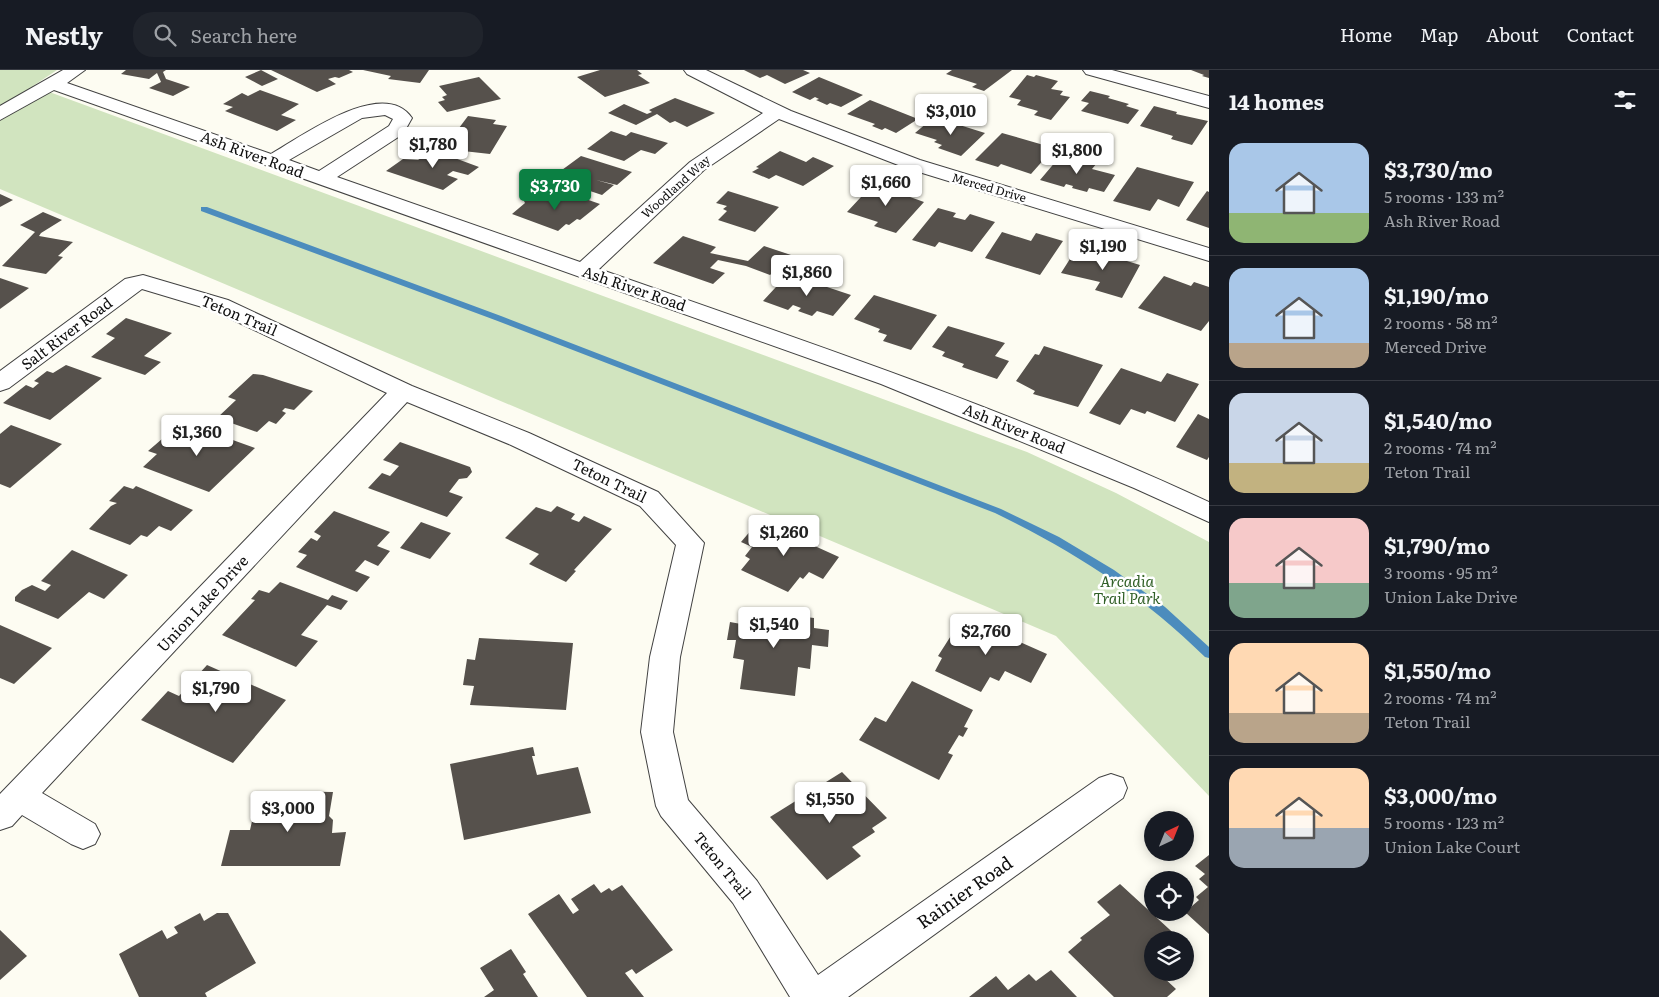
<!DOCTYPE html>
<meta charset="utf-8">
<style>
:root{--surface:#171b24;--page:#20242c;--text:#f1f3f6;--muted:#9ea1a6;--line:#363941;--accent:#0b8043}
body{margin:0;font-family:Literata,serif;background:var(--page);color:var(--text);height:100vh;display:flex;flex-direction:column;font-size:19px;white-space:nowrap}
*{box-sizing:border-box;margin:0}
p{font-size:16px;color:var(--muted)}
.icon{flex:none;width:28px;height:28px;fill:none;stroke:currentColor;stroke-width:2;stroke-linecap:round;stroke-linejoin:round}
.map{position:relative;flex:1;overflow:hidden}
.sheet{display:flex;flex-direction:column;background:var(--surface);width:450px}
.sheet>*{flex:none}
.needle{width:32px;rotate:43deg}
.fabs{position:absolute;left:1144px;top:741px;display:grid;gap:10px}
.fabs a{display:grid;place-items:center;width:50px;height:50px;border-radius:50%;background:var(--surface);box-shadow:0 2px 12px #0003;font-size:25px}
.price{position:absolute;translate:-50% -42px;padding:0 11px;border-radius:5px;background:#fff;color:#222;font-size:16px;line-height:32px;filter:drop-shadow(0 1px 2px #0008)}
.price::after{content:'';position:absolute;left:50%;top:30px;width:15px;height:11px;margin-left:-8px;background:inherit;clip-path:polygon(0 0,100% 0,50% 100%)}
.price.on{background:var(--accent);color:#fff}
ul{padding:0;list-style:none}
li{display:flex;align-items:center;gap:15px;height:125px;padding:0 20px}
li+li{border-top:1px solid var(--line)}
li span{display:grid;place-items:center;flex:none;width:140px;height:100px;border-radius:15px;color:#555}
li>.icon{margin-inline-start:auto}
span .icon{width:60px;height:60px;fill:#fffc;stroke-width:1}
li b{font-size:21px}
h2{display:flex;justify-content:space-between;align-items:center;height:60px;padding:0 20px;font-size:21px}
header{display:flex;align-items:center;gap:30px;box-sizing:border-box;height:70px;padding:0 25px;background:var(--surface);border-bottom:1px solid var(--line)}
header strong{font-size:24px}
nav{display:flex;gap:28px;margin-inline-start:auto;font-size:18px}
.search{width:350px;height:45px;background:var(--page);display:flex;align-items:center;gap:12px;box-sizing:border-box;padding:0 18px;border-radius:20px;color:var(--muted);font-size:19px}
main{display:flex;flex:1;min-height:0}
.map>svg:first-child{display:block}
.green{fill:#d1e4bf}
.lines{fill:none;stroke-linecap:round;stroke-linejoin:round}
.stream{fill:#4c8cbd;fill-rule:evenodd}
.building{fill:#56514c}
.minor-casing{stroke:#424242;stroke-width:2}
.minor{fill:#fff;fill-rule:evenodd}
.labels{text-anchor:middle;stroke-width:5;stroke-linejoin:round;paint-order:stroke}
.far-street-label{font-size:12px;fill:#0f0f0f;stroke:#fff}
.street-label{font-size:15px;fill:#0f0f0f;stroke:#fff}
.park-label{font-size:15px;font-style:italic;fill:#305f26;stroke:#fff}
.near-street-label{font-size:18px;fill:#0f0f0f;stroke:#fff}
</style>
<header>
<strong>Nestly</strong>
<div class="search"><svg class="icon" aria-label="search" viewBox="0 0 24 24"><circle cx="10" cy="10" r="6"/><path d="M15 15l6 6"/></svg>Search here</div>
<nav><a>Home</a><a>Map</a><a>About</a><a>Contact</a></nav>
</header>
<main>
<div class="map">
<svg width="1209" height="927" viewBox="0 0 1209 927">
<rect width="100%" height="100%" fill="#fdfcf2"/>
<path class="green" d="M 0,0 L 57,0 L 33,16 L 1027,382 L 1116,423 L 1209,472 L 1209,726 L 1056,566 L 0,119 Z"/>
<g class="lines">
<path class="stream" d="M 201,137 L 207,137 L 501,246 L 1001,439 L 1059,467 L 1114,500 L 1165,537 L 1209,577 L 1209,588 L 1205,587 C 1141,524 1075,482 995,443 L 495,250 L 201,141 Z"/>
</g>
<g class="building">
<path d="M 126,0 L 166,0 L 163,2 L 166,9 L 190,17 L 173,26 L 149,18 L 161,12 L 157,3 L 149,9 L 121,4 Z"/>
<path d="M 261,0 L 278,9 L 262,16 L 245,7 Z"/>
<path d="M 271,0 L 349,0 L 353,2 L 339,8 L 335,7 L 328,9 L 336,14 L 317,22 Z"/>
<path d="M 363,0 L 429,0 L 420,13 L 388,9 L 391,6 Z"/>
<path d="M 600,0 L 637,0 L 642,4 L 638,5 L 650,13 L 605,27 L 577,7 Z"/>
<path d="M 744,0 L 803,0 L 810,3 L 785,14 L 767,5 L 760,8 Z"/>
<path d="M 952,0 L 1012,0 L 984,21 L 972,17 L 977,14 L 946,4 Z"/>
<path d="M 1191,0 L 1209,0 L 1209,8 L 1202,6 L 1204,5 Z"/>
<path d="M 1027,5 L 1034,7 L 1036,5 L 1058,11 L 1051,19 L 1063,21 L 1060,25 L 1070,27 L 1051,50 L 1034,45 L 1038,41 L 1017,35 L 1021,30 L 1009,27 Z"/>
<path d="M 479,7 L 501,29 L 447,42 L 438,32 L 445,30 L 442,27 L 447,25 L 439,16 Z"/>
<path d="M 819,7 L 863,25 L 841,37 L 830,33 L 827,35 L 816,30 L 819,29 L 815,27 L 810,30 L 792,22 Z"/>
<path d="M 260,20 L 299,34 L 281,45 L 296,50 L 277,61 L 225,41 L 233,37 L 223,34 L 242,23 L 248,26 Z"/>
<path d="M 1090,21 L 1110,26 L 1108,28 L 1129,34 L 1126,36 L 1139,40 L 1128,54 L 1081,41 L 1089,33 L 1081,31 Z"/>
<path d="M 675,28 L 715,43 L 687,57 L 675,51 L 670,53 L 657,44 L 636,55 L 608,43 L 624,34 L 647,44 L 652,42 L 649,40 Z"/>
<path d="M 870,30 L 918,49 L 896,63 L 885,58 L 882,60 L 872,56 L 875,54 L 847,44 Z"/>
<path d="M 1154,36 L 1177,42 L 1176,44 L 1208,51 L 1192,75 L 1171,69 L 1173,66 L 1140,56 Z"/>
<path d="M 468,46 L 496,50 L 493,54 L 507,56 L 490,84 L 454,80 L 458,74 L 451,73 L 456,66 L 461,66 L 463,63 L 456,62 Z"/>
<path d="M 934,47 L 985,63 L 961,86 L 938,78 L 942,75 L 934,72 L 937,70 L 915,63 Z"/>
<path d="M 611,61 L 626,66 L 631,62 L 668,73 L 655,84 L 641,80 L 624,91 L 587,79 Z"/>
<path d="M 1002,63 L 1054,78 L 1031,104 L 1001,94 L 998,97 L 975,90 Z"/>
<path d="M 433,80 L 479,97 L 468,105 L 453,101 L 447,105 L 458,109 L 443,120 L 386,101 L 403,89 L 418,90 Z"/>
<path d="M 780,81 L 806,92 L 813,87 L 834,96 L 803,116 L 776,105 L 769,109 L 752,102 L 759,98 L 756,97 Z"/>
<path d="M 1062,84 L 1097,93 L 1092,99 L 1115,105 L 1104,122 L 1089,118 L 1087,122 L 1072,118 L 1073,116 L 1066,114 L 1064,117 L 1040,110 Z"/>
<path d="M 581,86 L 632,102 L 617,115 L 596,110 L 614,115 L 602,125 L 551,108 Z"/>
<path d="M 1137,97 L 1178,108 L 1194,112 L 1179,137 L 1158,129 L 1150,141 L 1113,131 Z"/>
<path d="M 875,112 L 898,119 L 894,124 L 899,123 L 924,132 L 896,163 L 874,156 L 878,152 L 847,142 Z"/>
<path d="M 728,121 L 779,137 L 755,162 L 718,150 L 727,141 L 723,139 L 727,136 L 716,133 Z"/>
<path d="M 1207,121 L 1209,122 L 1209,158 L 1186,150 Z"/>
<path d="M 0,124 L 13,130 L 0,137 Z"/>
<path d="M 552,124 L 571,130 L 577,126 L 600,134 L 580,150 L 577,149 L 569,155 L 566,154 L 558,161 L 512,144 L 525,133 L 524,131 L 529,128 L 535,126 L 545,129 Z"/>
<path d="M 938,138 L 956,143 L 953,147 L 965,150 L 970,144 L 995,152 L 972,182 L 939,172 L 935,177 L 912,170 Z"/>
<path d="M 43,142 L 62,150 L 41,163 L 39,166 L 73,172 L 58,186 L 63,187 L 46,204 L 2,196 L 35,162 L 20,155 Z"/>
<path d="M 1002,162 L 1031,171 L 1036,163 L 1063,171 L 1040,205 L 985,188 Z"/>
<path d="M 683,166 L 716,177 L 710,183 L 748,191 L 764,176 L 791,185 L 770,205 L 746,196 L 718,190 L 710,198 L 725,203 L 713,214 L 653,193 Z"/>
<path d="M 1091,180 L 1140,195 L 1122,228 L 1095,220 L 1100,212 L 1061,203 L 1075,181 L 1089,183 Z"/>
<path d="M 788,204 L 851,225 L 833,246 L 817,241 L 812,246 L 798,241 L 801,238 L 793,235 L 788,240 L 763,231 Z"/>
<path d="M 1164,206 L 1191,216 L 1194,212 L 1209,217 L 1209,251 L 1201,261 L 1138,238 Z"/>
<path d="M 0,208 L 29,218 L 0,239 Z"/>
<path d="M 874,225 L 937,245 L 911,280 L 883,271 L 887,265 L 878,262 L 880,259 L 854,249 Z"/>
<path d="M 126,248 L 172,263 L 144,286 L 161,292 L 145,305 L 91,287 L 115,268 L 106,264 Z"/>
<path d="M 948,256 L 1005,273 L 995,286 L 1009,291 L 997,309 L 962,297 L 964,294 L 942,286 L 945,282 L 932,277 Z"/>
<path d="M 1044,276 L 1103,295 L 1078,337 L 1033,324 L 1035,321 L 1016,311 L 1035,284 L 1039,285 Z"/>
<path d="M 66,295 L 102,308 L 50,350 L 3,333 L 26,315 L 33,318 L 39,313 L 34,311 L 47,301 L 53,303 Z"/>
<path d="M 1121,298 L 1161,312 L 1167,303 L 1199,314 L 1175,352 L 1147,341 L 1145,344 L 1131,339 L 1120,355 L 1089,343 Z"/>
<path d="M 253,304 L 263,305 L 313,321 L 294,340 L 285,338 L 282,341 L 286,343 L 276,354 L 269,351 L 257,362 L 217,348 L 236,330 L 228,327 Z"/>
<path d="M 1198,344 L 1209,349 L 1209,387 L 1207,390 L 1176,377 Z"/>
<path d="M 11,355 L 62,374 L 10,418 L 0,414 L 0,364 Z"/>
<path d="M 191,355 L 255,378 L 209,422 L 143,397 L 157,384 L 148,381 L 169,363 L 178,367 Z"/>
<path d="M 400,372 L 470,397 L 472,402 L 467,408 L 459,409 L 449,422 L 463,427 L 447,447 L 368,418 L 382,403 L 390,406 L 399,396 L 383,390 Z"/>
<path d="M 124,416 L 133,419 L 136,416 L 193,440 L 171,461 L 159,456 L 147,467 L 141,465 L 130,475 L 89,459 L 111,436 L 117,433 L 109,431 Z"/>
<path d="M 557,436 L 575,444 L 571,449 L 579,452 L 584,446 L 612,459 L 574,500 L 576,501 L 566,512 L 529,494 L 539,484 L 505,468 L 536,437 L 551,442 Z"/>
<path d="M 334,441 L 390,462 L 377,476 L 390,481 L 378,496 L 365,490 L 355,501 L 370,507 L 357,522 L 296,497 L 307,485 L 298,482 L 311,468 L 317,471 L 321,466 L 314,462 Z"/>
<path d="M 421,452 L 451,463 L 430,489 L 400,478 Z"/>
<path d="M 758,452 L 775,458 L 839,487 L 823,509 L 809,502 L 803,509 L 800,507 L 788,522 L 741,500 L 750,489 L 745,486 L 752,477 L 741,472 Z"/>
<path d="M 72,480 L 128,505 L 104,529 L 89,522 L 58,549 L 15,531 L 15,527 L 22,520 L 32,515 L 45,521 L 51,515 L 41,511 Z"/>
<path d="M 280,512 L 328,530 L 332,525 L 348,531 L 341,540 L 327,535 L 301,565 L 318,571 L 296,597 L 222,565 L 255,530 L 251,529 L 259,520 L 269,523 Z"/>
<path d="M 743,539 L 814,548 L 814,558 L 829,560 L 828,577 L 812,575 L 810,599 L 798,597 L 795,626 L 740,619 L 744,590 L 733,588 L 736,570 L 727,570 L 730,552 L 741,554 Z"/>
<path d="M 963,547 L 1047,584 L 1031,613 L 1005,601 L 999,611 L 990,607 L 981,622 L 935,601 L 942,588 L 938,586 Z"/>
<path d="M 0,555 L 52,578 L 14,614 L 0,608 Z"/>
<path d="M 479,568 L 573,573 L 566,640 L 470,635 L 474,616 L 463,615 L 467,589 L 475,590 Z"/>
<path d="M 207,595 L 286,630 L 233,693 L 141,650 L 168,621 L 179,626 Z"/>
<path d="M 912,611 L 973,640 L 964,657 L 968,658 L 963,667 L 959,665 L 948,683 L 953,685 L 939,710 L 859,670 L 875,647 L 886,652 Z"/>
<path d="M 533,677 L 535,686 L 532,686 L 537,705 L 578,697 L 591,743 L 464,770 L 450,694 Z"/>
<path d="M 842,702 L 887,748 L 872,758 L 875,762 L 852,777 L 861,786 L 827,810 L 770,747 Z"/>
<path d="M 265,721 L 333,722 L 329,746 L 333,750 L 332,763 L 346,762 L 340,796 L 221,796 L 230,760 L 250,760 L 255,738 L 261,738 Z"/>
<path d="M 1209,785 L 1209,864 L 1185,842 L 1199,830 L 1196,827 L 1208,817 L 1199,809 L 1205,804 L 1195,796 Z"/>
<path d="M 594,814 L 601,823 L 609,818 L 612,821 L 622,815 L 673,880 L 636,904 L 632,899 L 625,903 L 644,927 L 587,927 L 528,844 L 559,824 L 573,844 L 579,840 L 571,829 Z"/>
<path d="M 1120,814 L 1181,870 L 1152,870 L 1152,902 L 1165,902 L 1162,906 L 1176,919 L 1167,927 L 1114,927 L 1068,882 L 1082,870 L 1080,868 L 1110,845 L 1097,832 Z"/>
<path d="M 200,843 L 204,851 L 217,843 L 228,843 L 256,893 L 205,923 L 207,927 L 139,927 L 119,884 L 162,860 L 167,869 L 178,863 L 174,857 Z"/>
<path d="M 0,860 L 27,886 L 0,910 Z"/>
<path d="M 511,879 L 526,902 L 523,904 L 538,927 L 484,927 L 494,920 L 480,898 Z"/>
<path d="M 1051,900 L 1077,927 L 969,927 L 996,906 L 1008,920 L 1029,904 L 1036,911 Z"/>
</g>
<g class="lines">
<g class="minor-casing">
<g id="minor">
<path d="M 63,0 L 85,0 L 67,13 L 271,84 C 301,67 383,6 412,48 L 403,64 L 337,107 L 580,192 L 690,92 L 763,43 L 687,4 L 684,0 L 706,0 L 791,41 L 920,90 L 1209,178 L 1209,191 L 906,98 L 779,49 L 704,100 L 599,199 C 804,271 1011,340 1209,432 L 1209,452 L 1134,418 L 881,314 L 54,20 L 0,50 L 0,36 ZM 385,45 L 393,49 L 389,56 L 319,101 L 289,90 L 362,48 Z"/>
<path d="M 1083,0 L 1112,0 L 1209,26 L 1209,38 L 1086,4 Z"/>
<path d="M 143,205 L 228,230 L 412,316 L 529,363 L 658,422 L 704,473 L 680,587 L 673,662 L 688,730 L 757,811 L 818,905 L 1099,708 L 1111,704 L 1123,708 L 1127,718 L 1123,728 L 848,927 L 790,927 L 733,833 L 661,746 L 656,736 L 641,662 L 650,587 L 676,475 L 640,436 L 511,375 L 407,332 L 42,723 L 95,754 L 100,764 L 95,774 L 83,779 L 71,774 L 22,745 L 12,756 L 0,760 L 0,724 L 387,323 L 212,240 L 142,219 L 9,318 L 0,321 L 0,301 L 125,209 Z"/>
</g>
</g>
<use href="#minor" class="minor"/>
</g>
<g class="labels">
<g class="far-street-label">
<text transform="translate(676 117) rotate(-42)" y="4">Woodland Way</text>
<text transform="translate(989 118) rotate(16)" y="4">Merced Drive</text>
</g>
<g class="street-label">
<text transform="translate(252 85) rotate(20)" y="5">Ash River Road</text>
<text transform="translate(634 219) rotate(19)" y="5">Ash River Road</text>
<text transform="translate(239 246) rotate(23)" y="5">Teton Trail</text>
<text transform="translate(67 264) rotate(-37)" y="5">Salt River Road</text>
<text transform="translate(1014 359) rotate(22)" y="5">Ash River Road</text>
<text transform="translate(609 411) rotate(26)" y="5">Teton Trail</text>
<text transform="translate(203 534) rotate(-47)" y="5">Union Lake Drive</text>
<text transform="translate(722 796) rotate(51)" y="5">Teton Trail</text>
</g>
<g class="park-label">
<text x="1127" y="517">Arcadia<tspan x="1127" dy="17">Trail Park</tspan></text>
</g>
<g class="near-street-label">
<text transform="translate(965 823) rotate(-35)" y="6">Rainier Road</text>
</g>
</g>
</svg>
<div class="fabs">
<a><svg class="needle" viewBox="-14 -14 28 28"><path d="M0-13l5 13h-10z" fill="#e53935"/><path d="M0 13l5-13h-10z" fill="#9ea1a6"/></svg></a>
<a><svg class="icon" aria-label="locate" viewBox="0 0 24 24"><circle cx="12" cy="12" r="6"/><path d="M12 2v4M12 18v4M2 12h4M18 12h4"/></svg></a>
<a><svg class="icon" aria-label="layers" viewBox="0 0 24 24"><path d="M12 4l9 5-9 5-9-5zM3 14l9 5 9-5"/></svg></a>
</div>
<b class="price" style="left:951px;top:66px">$3,010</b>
<b class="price" style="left:433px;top:99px">$1,780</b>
<b class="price" style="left:1077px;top:105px">$1,800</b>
<b class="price" style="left:886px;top:137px">$1,660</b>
<b class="price on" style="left:555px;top:141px">$3,730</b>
<b class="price" style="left:1103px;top:201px">$1,190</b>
<b class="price" style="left:807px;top:227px">$1,860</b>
<b class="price" style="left:197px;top:387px">$1,360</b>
<b class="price" style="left:784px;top:487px">$1,260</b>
<b class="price" style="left:774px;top:579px">$1,540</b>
<b class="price" style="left:986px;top:586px">$2,760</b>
<b class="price" style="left:216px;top:643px">$1,790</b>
<b class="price" style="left:830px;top:754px">$1,550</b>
<b class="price" style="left:288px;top:763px">$3,000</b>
</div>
<section class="sheet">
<h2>14 homes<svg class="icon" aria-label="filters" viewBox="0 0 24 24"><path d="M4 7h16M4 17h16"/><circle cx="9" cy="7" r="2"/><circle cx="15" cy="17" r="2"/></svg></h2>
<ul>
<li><span style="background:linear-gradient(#a9c7e8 70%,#8fb573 0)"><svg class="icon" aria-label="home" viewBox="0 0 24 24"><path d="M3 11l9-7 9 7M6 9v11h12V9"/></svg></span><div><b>$3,730/mo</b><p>5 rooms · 133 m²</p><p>Ash River Road</p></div></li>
<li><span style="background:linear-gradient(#a9c7e8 75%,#b9a48a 0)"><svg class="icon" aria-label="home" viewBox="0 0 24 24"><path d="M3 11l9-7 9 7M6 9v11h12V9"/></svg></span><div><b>$1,190/mo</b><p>2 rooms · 58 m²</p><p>Merced Drive</p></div></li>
<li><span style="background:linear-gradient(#c9d6e8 70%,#c2b280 0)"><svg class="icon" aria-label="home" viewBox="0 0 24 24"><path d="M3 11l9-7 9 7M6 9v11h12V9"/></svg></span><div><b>$1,540/mo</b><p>2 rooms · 74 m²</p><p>Teton Trail</p></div></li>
<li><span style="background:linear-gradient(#f6c9c9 65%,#7fa58c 0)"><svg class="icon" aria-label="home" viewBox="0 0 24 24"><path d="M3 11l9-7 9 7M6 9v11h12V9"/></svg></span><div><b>$1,790/mo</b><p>3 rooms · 95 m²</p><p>Union Lake Drive</p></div></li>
<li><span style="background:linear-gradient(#ffd9b3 70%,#b9a48a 0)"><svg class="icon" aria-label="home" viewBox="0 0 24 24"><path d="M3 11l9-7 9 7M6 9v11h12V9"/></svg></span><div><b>$1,550/mo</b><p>2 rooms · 74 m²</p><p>Teton Trail</p></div></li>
<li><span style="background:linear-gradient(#ffd9b3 60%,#9aa5b1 0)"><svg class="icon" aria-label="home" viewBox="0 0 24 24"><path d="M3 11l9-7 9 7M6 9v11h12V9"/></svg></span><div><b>$3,000/mo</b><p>5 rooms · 123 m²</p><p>Union Lake Court</p></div></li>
</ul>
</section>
</main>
